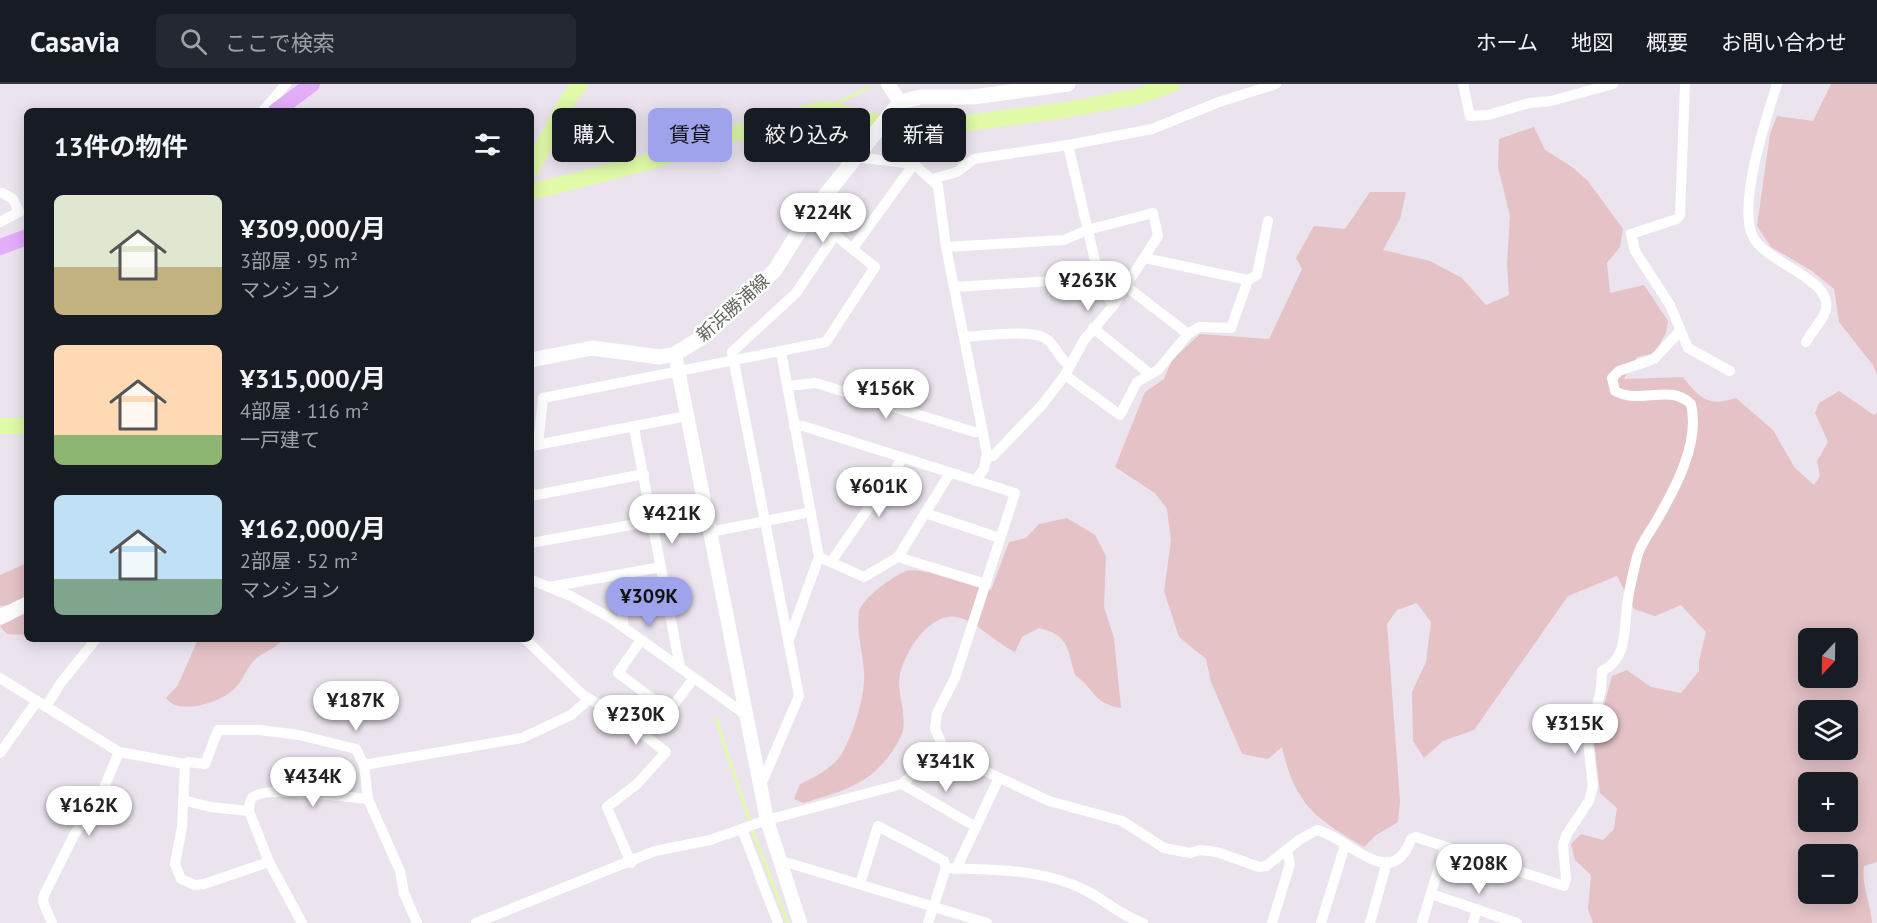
<!DOCTYPE html>
<html lang="ja">
<meta charset="utf-8">
<style>
:root{--surface:#171b24;--page:#242831;--text:#f1f3f6;--muted:#9ea1a6;--line:#363941;--accent:#9ea3ec}
body{margin:0;font-family:"PT Sans","Noto Sans JP",sans-serif;background:var(--page);color:var(--text);height:100vh;display:flex;flex-direction:column;font-size:22px;white-space:nowrap}
*{box-sizing:border-box;margin:0}
p{font-size:20px;color:var(--muted)}
.icon{flex:none;width:33px;height:33px;fill:none;stroke:currentColor;stroke-width:2;stroke-linecap:round;stroke-linejoin:round}
.map{position:relative;flex:1;overflow:hidden}
.panel{position:absolute;left:24px;top:24px;width:510px;height:534px;display:flex;flex-direction:column;background:var(--surface);border-radius:9px;box-shadow:0 3px 15px #0003}
.panel>*{flex:none}
.banner{position:absolute;left:552px;top:24px;width:570px;height:54px;display:flex;gap:12px}
.needle{width:39px;rotate:202deg}
.buttons{position:absolute;left:1798px;top:544px;display:grid;gap:12px}
.buttons a{display:grid;place-items:center;width:60px;height:60px;border-radius:9px;background:var(--surface);box-shadow:0 3px 15px #0003;font-size:30px}
.price{position:absolute;translate:-50% -51px;padding:0 14px;border-radius:21px;background:#fff;color:#222;font-size:20px;line-height:39px;filter:drop-shadow(0 2px 3px #0008)}
.price::after{content:'';position:absolute;left:50%;top:36px;width:18px;height:14px;margin-left:-9px;background:inherit;clip-path:polygon(0 0,100% 0,50% 100%)}
.price.on{background:var(--accent);color:#111}
ul{padding:0;list-style:none}
li{display:flex;align-items:center;gap:18px;height:150px;padding:0 30px}
li span{display:grid;place-items:center;flex:none;width:168px;height:120px;border-radius:9px;color:#555}
li>.icon{margin-inline-start:auto}
span .icon{width:72px;height:72px;fill:#fffc;stroke-width:1}
li b{font-size:26px}
h2{display:flex;justify-content:space-between;align-items:center;height:72px;padding:0 30px;font-size:26px}
.tag{padding:0 21px;border-radius:9px;background:var(--surface);box-shadow:0 3px 15px #0003;font-size:21px;line-height:54px}
.tag.on{background:var(--accent);color:#111}
header{display:flex;align-items:center;gap:36px;box-sizing:border-box;height:84px;padding:0 30px;background:var(--surface);border-bottom:2px solid var(--line)}
header strong{font-size:28px}
nav{display:flex;gap:33px;margin-inline-start:auto;font-size:21px}
.search{width:420px;height:54px;background:var(--page);display:flex;align-items:center;gap:15px;box-sizing:border-box;padding:0 21px;border-radius:9px;color:var(--muted);font-size:22px}
.map>svg:first-child{display:block}
.green{fill:#e4c2c6;fill-rule:evenodd}
.lines{fill:none;stroke-linecap:round;stroke-linejoin:round}
.stream{stroke:#e0faa8;stroke-width:3}
.river{stroke:#e0faa8;stroke-width:16}
.minor{stroke:#fff;stroke-width:10}
.tertiary{stroke:#fff;stroke-width:14}
.secondary{stroke:#fff;stroke-width:15}
.primary{stroke:#e4adfa;stroke-width:16}
.labels{text-anchor:middle;stroke-width:4.5;stroke-linejoin:round;paint-order:stroke}
.street-label{font-size:18px;fill:#61645c;stroke:#fff}
</style>
<header>
<strong>Casavia</strong>
<div class="search"><svg class="icon" aria-label="search" viewBox="0 0 24 24"><circle cx="10" cy="10" r="6"/><path d="M15 15l6 6"/></svg>ここで検索</div>
<nav><a>ホーム</a><a>地図</a><a>概要</a><a>お問い合わせ</a></nav>
</header>
<div class="map">
<svg width="1877" height="839" viewBox="0 0 1877 839">
<rect width="100%" height="100%" fill="#ebe4ee"/>
<g class="green">
<path d="M 1831,0 L 1877,0 L 1877,291 L 1873,281 L 1839,238 L 1834,205 L 1812,187 L 1771,163 L 1757,142 L 1770,50 L 1777,32 L 1813,37 Z"/>
<path d="M 1534,43 L 1545,66 L 1572,83 L 1588,97 L 1623,145 L 1620,163 L 1607,179 L 1610,209 L 1644,201 L 1668,237 L 1666,249 L 1655,269 L 1637,273 L 1624,295 L 1683,293 C 1700,315 1708,323 1736,314 L 1773,346 L 1795,384 L 1814,401 L 1820,392 L 1817,377 L 1828,358 L 1815,329 L 1819,319 L 1839,307 L 1874,331 L 1877,328 L 1877,778 L 1864,782 C 1861,803 1871,818 1872,839 L 1593,839 L 1588,825 L 1591,791 L 1575,776 L 1571,760 L 1581,750 L 1603,756 L 1614,745 L 1617,724 L 1600,709 L 1594,657 L 1612,592 L 1627,586 L 1651,603 L 1681,609 L 1699,587 L 1699,577 L 1706,548 L 1681,521 L 1655,532 L 1634,525 L 1617,492 L 1568,512 L 1474,646 L 1443,657 L 1424,674 L 1413,657 L 1412,608 L 1426,578 L 1431,538 L 1417,519 L 1397,526 L 1387,540 L 1400,717 L 1398,738 L 1376,751 L 1364,763 C 1315,734 1295,721 1282,663 L 1268,675 L 1242,670 L 1211,598 L 1206,575 L 1179,553 L 1164,507 L 1171,457 L 1167,425 L 1155,409 L 1115,383 L 1145,308 L 1164,295 L 1172,276 L 1200,250 L 1269,255 L 1302,185 L 1296,174 L 1314,142 L 1345,145 L 1370,108 L 1406,108 L 1400,135 L 1383,166 L 1430,177 L 1462,194 L 1486,221 L 1509,211 L 1507,180 L 1510,132 L 1498,83 L 1499,55 ZM 1809,555 L 1848,555 L 1848,594 L 1809,594 ZM 1809,627 L 1848,627 L 1848,666 L 1809,666 ZM 1809,699 L 1848,699 L 1848,738 L 1809,738 ZM 1809,771 L 1848,771 L 1848,810 L 1809,810 Z"/>
<path d="M 1067,434 L 1095,451 L 1106,472 L 1104,523 L 1114,554 L 1121,624 C 1092,619 1095,605 1075,591 C 1067,564 1069,551 1039,544 L 1022,553 L 1015,568 C 997,560 975,536 957,533 C 929,527 900,573 899,598 C 899,614 908,638 901,652 C 878,698 848,706 803,719 L 794,715 L 800,700 C 814,694 832,684 841,671 C 853,652 866,610 864,588 C 863,569 856,547 859,528 C 862,514 893,492 906,487 C 923,482 970,504 991,506 L 1009,458 L 1026,454 L 1039,440 Z"/>
<path d="M 27,479 L 27,551 L 7,550 L 0,542 L 14,535 L 11,521 L 0,522 L 0,491 Z"/>
<path d="M 198,555 L 285,555 C 276,563 267,567 258,573 C 247,581 245,594 236,603 C 225,617 179,633 166,614 L 178,601 Z"/>
</g>
<g class="lines">
<g class="stream">
<path d="M 825,25 L 869,3"/>
<path d="M 716,635 L 750,738"/>
<path d="M 752,745 L 788,839"/>
</g>
<g class="river">
<path d="M 531,86 L 567,17 L 580,0"/>
<path d="M 531,108 L 664,74 L 726,52 L 810,28 L 825,25 L 901,44 L 929,44 L 1066,26 L 1139,12 L 1173,0"/>
<path d="M 0,342 L 27,342"/>
</g>
<g class="minor">
<path d="M 1463,0 L 1470,32 L 1488,31 L 1529,19 L 1551,17 L 1613,0"/>
<path d="M 1685,0 L 1680,131 L 1677,135 L 1631,150 L 1635,167 L 1670,221 L 1688,264 L 1730,287"/>
<path d="M 1777,0 C 1766,35 1740,113 1751,148 C 1760,180 1841,194 1824,231 C 1819,240 1811,249 1806,258"/>
<path d="M 263,27 L 286,0"/>
<path d="M 855,73 L 914,80 L 938,102 L 946,163 L 987,370 L 984,385 L 975,397"/>
<path d="M 932,95 L 957,88 L 974,75 L 1068,61 L 1152,45 L 1219,18 L 1276,0"/>
<path d="M 0,138 L 19,128 L 13,115 L 2,109"/>
<path d="M 946,163 L 1064,156 L 1087,146 L 1153,129 L 1158,152 L 1113,222"/>
<path d="M 853,164 L 914,80"/>
<path d="M 1145,174 L 1248,196 L 1231,244 L 1199,243 L 1188,250"/>
<path d="M 1248,196 L 1257,191 L 1268,137"/>
<path d="M 954,203 L 1099,194"/>
<path d="M 1093,244 L 1150,290"/>
<path d="M 965,253 C 984,252 1034,244 1048,256 C 1056,263 1059,274 1069,281"/>
<path d="M 781,268 L 819,473 L 788,558"/>
<path d="M 1065,291 L 1120,331 L 1137,298 L 1158,286 L 1188,250 L 1127,203"/>
<path d="M 787,302 L 816,299 L 974,348 L 983,348"/>
<path d="M 794,342 L 803,342 L 1015,409 L 955,594 L 937,629 L 935,645 L 946,669"/>
<path d="M 634,344 L 680,583"/>
<path d="M 538,361 L 543,314 L 826,258 L 875,183 L 835,151 L 808,133"/>
<path d="M 531,362 L 687,332"/>
<path d="M 986,374 L 993,372 L 1042,321 L 1065,291 L 1084,256 L 1113,222 L 1099,194 L 1068,61"/>
<path d="M 531,412 L 644,390"/>
<path d="M 925,429 L 1000,454"/>
<path d="M 710,448 L 811,428"/>
<path d="M 531,459 L 653,437"/>
<path d="M 819,473 L 864,493 L 898,473 L 986,500"/>
<path d="M 898,473 L 950,389"/>
<path d="M 831,478 L 903,374"/>
<path d="M 617,491 L 624,543"/>
<path d="M 531,496 L 571,512 L 612,535 L 746,631"/>
<path d="M 549,503 L 661,483"/>
<path d="M 525,555 L 583,611 L 623,635 L 666,668 L 637,700 L 607,723 L 631,779"/>
<path d="M 641,556 L 618,589 L 669,627 L 694,594"/>
<path d="M 0,594 L 119,668 L 185,680 L 182,743 L 175,780 L 181,795 L 195,801 L 204,800 L 269,778"/>
<path d="M 46,623 L 60,600 L 96,555"/>
<path d="M 0,669 L 37,617"/>
<path d="M 185,680 L 188,678 L 205,680 L 218,646 L 260,646 L 299,651 L 356,665 L 364,681 L 368,715 L 400,787 L 404,809 L 417,839"/>
<path d="M 364,681 L 522,654 L 571,631 L 589,615"/>
<path d="M 902,700 L 976,743"/>
<path d="M 760,703 L 799,612 L 732,268 L 796,209 L 835,151"/>
<path d="M 183,716 L 210,723 L 249,727 L 269,778 L 302,839"/>
<path d="M 249,727 C 249,723 250,717 252,714 C 263,700 348,714 368,715"/>
<path d="M 742,745 L 778,839"/>
<path d="M 782,779 L 789,779 L 987,839"/>
<path d="M 946,784 C 994,786 1042,784 1087,807 C 1107,818 1122,832 1143,839"/>
<path d="M 956,785 L 999,694"/>
<path d="M 860,800 L 878,742 L 944,777 L 946,784 L 928,839"/>
<path d="M 1431,810 L 1517,839"/>
<path d="M 52,839 L 43,818 L 44,811 L 74,751 L 101,711 L 119,668"/>
<path d="M 476,839 L 655,767 L 710,756 L 767,736 L 902,700 L 931,674 L 946,669 L 1049,717 L 1122,737 L 1164,764 L 1190,769 L 1200,766 L 1217,768 L 1259,783 L 1266,782 L 1299,756 L 1317,746 C 1348,753 1392,810 1411,755 L 1416,753 L 1564,802 L 1566,795 L 1563,761 L 1567,750 L 1589,717 L 1593,702 L 1588,658 L 1601,605 L 1602,587 C 1627,576 1624,546 1627,522 C 1629,506 1633,489 1637,473 C 1640,460 1650,448 1657,436 C 1676,403 1700,359 1691,320 C 1669,299 1640,321 1615,307 L 1612,294 L 1619,287 L 1654,275 L 1679,248"/>
<path d="M 1272,839 L 1290,780 L 1287,767"/>
<path d="M 1321,839 L 1345,761"/>
<path d="M 1370,839 L 1387,778"/>
<path d="M 1422,839 L 1445,763"/>
<path d="M 1473,839 L 1477,825"/>
</g>
<g class="tertiary">
<path d="M 888,0 L 900,18"/>
<path d="M 675,270 L 767,736 L 800,839"/>
</g>
<g class="secondary">
<path d="M 531,276 L 592,264 L 660,273 L 675,270 L 706,251 L 775,186 L 808,133 L 900,18 L 921,13 L 973,13 L 1068,0"/>
<path d="M 0,533 L 27,520"/>
</g>
<g class="primary">
<path d="M 276,27 L 312,0"/>
<path d="M 0,163 L 27,153"/>
</g>
</g>
<g class="labels">
<g class="street-label">
<text transform="translate(733 224) rotate(-42)" y="6">新浜勝浦線</text>
</g>
</g>
</svg>
<div class="buttons">
<a><svg class="needle" viewBox="-14 -14 28 28"><path d="M0-13l5 13h-10z" fill="#e53935"/><path d="M0 13l5-13h-10z" fill="#9ea1a6"/></svg></a>
<a><svg class="icon" aria-label="layers" viewBox="0 0 24 24"><path d="M12 4l9 5-9 5-9-5zM3 14l9 5 9-5"/></svg></a>
<a>+</a>
<a>−</a>
</div>
<b class="price" style="left:823px;top:160px">¥224K</b>
<b class="price" style="left:1088px;top:228px">¥263K</b>
<b class="price" style="left:886px;top:336px">¥156K</b>
<b class="price" style="left:879px;top:434px">¥601K</b>
<b class="price" style="left:672px;top:461px">¥421K</b>
<b class="price on" style="left:649px;top:544px">¥309K</b>
<b class="price" style="left:356px;top:648px">¥187K</b>
<b class="price" style="left:636px;top:662px">¥230K</b>
<b class="price" style="left:1575px;top:671px">¥315K</b>
<b class="price" style="left:946px;top:709px">¥341K</b>
<b class="price" style="left:313px;top:724px">¥434K</b>
<b class="price" style="left:89px;top:753px">¥162K</b>
<b class="price" style="left:1479px;top:811px">¥208K</b>
<div class="banner">
<a class="tag">購入</a>
<a class="tag on">賃貸</a>
<a class="tag">絞り込み</a>
<a class="tag">新着</a>
</div>
<section class="panel">
<h2>13件の物件<svg class="icon" aria-label="filters" viewBox="0 0 24 24"><path d="M4 7h16M4 17h16"/><circle cx="9" cy="7" r="2"/><circle cx="15" cy="17" r="2"/></svg></h2>
<ul>
<li><span style="background:linear-gradient(#dfe7d0 60%,#c2b280 0)"><svg class="icon" aria-label="home" viewBox="0 0 24 24"><path d="M3 11l9-7 9 7M6 9v11h12V9"/></svg></span><div><b>¥309,000/月</b><p>3部屋 · 95 m²</p><p>マンション</p></div></li>
<li><span style="background:linear-gradient(#ffd9b3 75%,#8fb573 0)"><svg class="icon" aria-label="home" viewBox="0 0 24 24"><path d="M3 11l9-7 9 7M6 9v11h12V9"/></svg></span><div><b>¥315,000/月</b><p>4部屋 · 116 m²</p><p>一戸建て</p></div></li>
<li><span style="background:linear-gradient(#bfe0f5 70%,#7fa58c 0)"><svg class="icon" aria-label="home" viewBox="0 0 24 24"><path d="M3 11l9-7 9 7M6 9v11h12V9"/></svg></span><div><b>¥162,000/月</b><p>2部屋 · 52 m²</p><p>マンション</p></div></li>
</ul>
</section>
</div>
